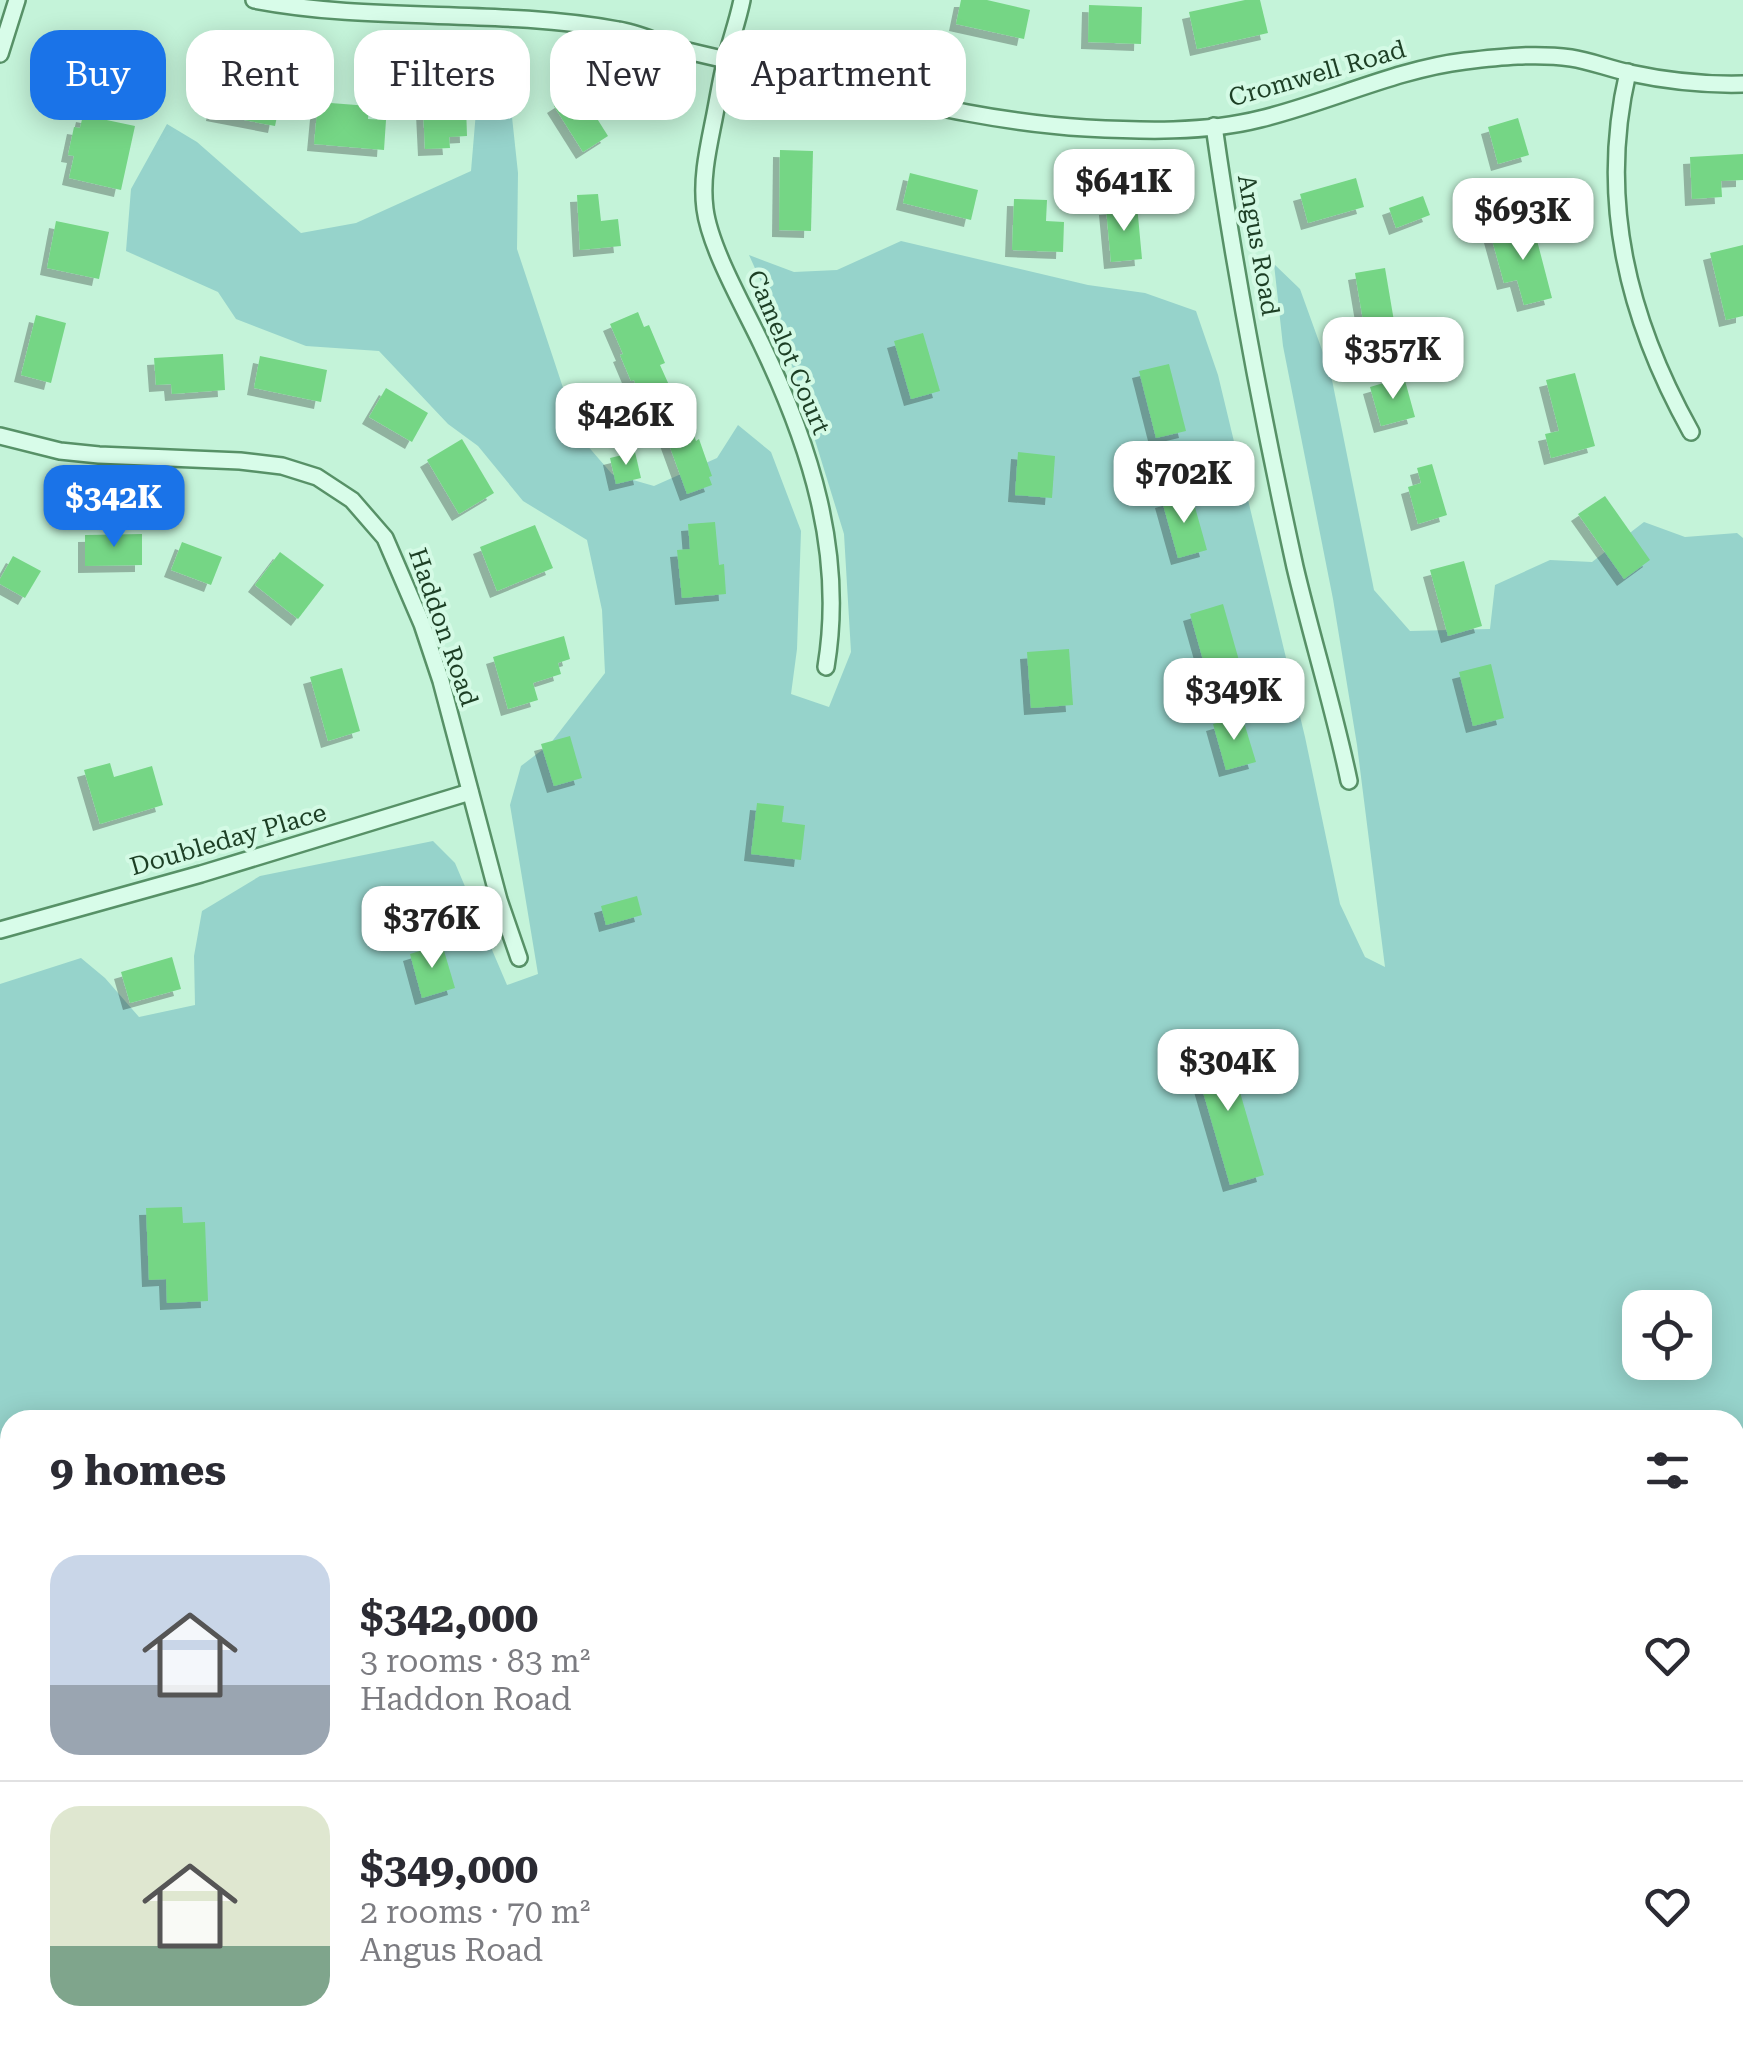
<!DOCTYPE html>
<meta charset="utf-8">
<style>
:root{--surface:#fff;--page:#f2f2f3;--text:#2b2b33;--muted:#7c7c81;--line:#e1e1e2;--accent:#1a73e8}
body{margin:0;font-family:"Roboto Serif",serif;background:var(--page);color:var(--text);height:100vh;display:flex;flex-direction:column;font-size:38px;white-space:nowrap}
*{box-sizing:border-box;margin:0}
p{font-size:32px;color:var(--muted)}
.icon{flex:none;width:55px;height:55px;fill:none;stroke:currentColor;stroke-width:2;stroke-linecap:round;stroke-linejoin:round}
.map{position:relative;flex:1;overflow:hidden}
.details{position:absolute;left:0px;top:1410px;width:1745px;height:642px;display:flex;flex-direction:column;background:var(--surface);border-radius:30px 30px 0 0;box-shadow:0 5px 25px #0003}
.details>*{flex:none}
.top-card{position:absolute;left:30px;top:30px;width:1000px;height:90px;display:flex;gap:20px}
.fabs{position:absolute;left:1622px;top:1290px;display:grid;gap:20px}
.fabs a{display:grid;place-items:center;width:90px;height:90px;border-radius:20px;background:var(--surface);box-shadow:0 5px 25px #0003;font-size:50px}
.price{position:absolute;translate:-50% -85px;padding:0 22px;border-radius:20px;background:#fff;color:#222;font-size:32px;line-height:65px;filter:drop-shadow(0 2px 5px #0008)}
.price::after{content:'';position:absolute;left:50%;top:60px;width:30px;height:22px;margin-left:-15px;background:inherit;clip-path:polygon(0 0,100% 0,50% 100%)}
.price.current{background:var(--accent);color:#fff}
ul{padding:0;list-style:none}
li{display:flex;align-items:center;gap:30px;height:250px;padding:0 50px}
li+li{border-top:2px solid var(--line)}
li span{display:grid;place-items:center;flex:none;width:280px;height:200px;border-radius:30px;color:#555}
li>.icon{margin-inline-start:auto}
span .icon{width:120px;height:120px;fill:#fffc;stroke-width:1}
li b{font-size:42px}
h2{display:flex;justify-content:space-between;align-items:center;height:120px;padding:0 50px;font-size:42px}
.tag{padding:0 35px;border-radius:30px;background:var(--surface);box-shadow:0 5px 25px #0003;font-size:35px;line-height:90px}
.tag.current{background:var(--accent);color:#fff}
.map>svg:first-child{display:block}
.green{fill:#96d3cb;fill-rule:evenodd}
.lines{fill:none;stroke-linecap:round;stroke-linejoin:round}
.stream{stroke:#806b96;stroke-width:6}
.building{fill:#75d685;filter:url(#shadow)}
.street-casing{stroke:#579167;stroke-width:20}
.street{stroke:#d8fce9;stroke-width:15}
.labels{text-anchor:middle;stroke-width:8;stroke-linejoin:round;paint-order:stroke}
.street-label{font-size:25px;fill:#1d3f25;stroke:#d4fae5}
</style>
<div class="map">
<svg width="1743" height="2051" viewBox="0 0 1743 2051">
<defs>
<filter id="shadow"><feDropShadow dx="-7" dy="7" stdDeviation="0" flood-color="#0004"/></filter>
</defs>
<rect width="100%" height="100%" fill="#c4f3d9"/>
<path class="green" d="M 487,49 L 509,89 L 518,173 L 517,249 L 579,436 L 612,474 L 654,486 L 717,458 L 738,425 L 771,452 L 801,531 L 797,649 L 791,694 L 829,707 L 851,652 L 844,534 L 777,317 L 749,255 L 794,272 L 837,270 L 901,241 L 1088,285 L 1145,293 L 1196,311 L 1218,375 L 1305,737 L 1340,904 L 1365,957 L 1385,967 L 1357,745 L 1333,599 L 1283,346 L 1274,264 L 1300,289 L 1331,375 L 1374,590 L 1410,631 L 1490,629 L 1495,585 L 1550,560 L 1592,562 L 1644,522 L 1685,537 L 1737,533 L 1743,538 L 1743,2051 L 618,2051 L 613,2043 L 1735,2042 L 1735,1420 L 10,1420 L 10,1768 L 0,1770 L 0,984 L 81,958 L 105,978 L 139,1017 L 195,1005 L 194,956 L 202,911 L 260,876 L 433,841 L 455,863 L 507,985 L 538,974 L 510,805 L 521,766 L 550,744 L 605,673 L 602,610 L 587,540 L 523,501 L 478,446 L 448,424 L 379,351 L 306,346 L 236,319 L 218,292 L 126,251 L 131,189 L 167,124 L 197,142 L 301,233 L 356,223 L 471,171 L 478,88 ZM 1640,1308 L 1695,1308 L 1695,1362 L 1640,1362 Z"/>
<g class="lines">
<g class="stream">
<path d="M 0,1629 L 10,1627"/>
<path d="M 1735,1816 L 1743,1818"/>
<path d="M 1735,1969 L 1743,1974"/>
<path d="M 981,2051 L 1027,2044 L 1082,2051"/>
<path d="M 1476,2051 L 1481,2042"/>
</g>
</g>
<g class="building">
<path d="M 961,0 L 987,0 L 1030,10 L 1024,39 L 956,24 Z"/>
<path d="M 1245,0 L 1260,0 L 1268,33 L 1197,49 L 1189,12 Z"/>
<path d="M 1089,5 L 1142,7 L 1141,44 L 1088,42 Z"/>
<path d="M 126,31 L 157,38 L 145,92 L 114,85 Z"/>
<path d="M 219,86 L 281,97 L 275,126 L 213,114 Z"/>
<path d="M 579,90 L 608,136 L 583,152 L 554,106 Z"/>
<path d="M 318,102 L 369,106 L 368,119 L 386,120 L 384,150 L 314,144 Z"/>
<path d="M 466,106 L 467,136 L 449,137 L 450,148 L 425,149 L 423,108 Z"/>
<path d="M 83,115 L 135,126 L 121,190 L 69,178 L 74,156 L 68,155 L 74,127 L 80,128 Z"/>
<path d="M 1518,118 L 1529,155 L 1498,164 L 1488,127 Z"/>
<path d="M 780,150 L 813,151 L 811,231 L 779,230 Z"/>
<path d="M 1743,154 L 1743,180 L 1721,181 L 1722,197 L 1692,199 L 1690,157 Z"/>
<path d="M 910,173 L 978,190 L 971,220 L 903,203 Z"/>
<path d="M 1356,178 L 1364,207 L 1308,223 L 1300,194 Z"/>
<path d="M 598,194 L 601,221 L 618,219 L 621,246 L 580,250 L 577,195 Z"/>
<path d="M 1423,196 L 1430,215 L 1396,228 L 1389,208 Z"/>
<path d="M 1014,199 L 1047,200 L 1046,221 L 1064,222 L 1063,252 L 1012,250 Z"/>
<path d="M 1137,205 L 1142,259 L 1111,262 L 1106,208 Z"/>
<path d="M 56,221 L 109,232 L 99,279 L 47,268 Z"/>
<path d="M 1533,225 L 1552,298 L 1524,305 L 1517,280 L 1504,283 L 1491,236 Z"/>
<path d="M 1743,245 L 1743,316 L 1726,320 L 1710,253 Z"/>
<path d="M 1385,268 L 1395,327 L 1365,332 L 1355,273 Z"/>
<path d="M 638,312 L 644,327 L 649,325 L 665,363 L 660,365 L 669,385 L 641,397 L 634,380 L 631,381 L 620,355 L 623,354 L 610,324 Z"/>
<path d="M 36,315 L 66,323 L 51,383 L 21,375 Z"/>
<path d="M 923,333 L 940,391 L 911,399 L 894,341 Z"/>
<path d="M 223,354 L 225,390 L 172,394 L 171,384 L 156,385 L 154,358 Z"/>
<path d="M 260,356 L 327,370 L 321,402 L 254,388 Z"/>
<path d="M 1169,364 L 1186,431 L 1156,438 L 1139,371 Z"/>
<path d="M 1575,373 L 1595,446 L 1551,458 L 1545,434 L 1559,431 L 1546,380 Z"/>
<path d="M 1404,377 L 1415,417 L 1381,426 L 1370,387 Z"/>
<path d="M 386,388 L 428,413 L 412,442 L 369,417 Z"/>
<path d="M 688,419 L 696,441 L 699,439 L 712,476 L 709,477 L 712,485 L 687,494 L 663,428 Z"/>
<path d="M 462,439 L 494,493 L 459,514 L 427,460 Z"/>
<path d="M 635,452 L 641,478 L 616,484 L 610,458 Z"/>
<path d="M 1018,452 L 1055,456 L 1052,498 L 1015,495 Z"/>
<path d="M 1432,464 L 1447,515 L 1418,524 L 1408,487 L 1421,483 L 1417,468 Z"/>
<path d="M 1191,493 L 1207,550 L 1178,558 L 1162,501 Z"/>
<path d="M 1605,496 L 1650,560 L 1624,579 L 1578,514 Z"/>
<path d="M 715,522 L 719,565 L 724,564 L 726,594 L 682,598 L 677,550 L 690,549 L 688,524 Z"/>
<path d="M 535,525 L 553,568 L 497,591 L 480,547 Z"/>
<path d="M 142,534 L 142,565 L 85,566 L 85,535 Z"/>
<path d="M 182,542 L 222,557 L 211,585 L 171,570 Z"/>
<path d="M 280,552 L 324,585 L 298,619 L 255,585 Z"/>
<path d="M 13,556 L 41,571 L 25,598 L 0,584 L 0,579 Z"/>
<path d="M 1464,561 L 1482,626 L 1448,636 L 1430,570 Z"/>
<path d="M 1223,604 L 1240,664 L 1207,674 L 1190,614 Z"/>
<path d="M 564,636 L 570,659 L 558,663 L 561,674 L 533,683 L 538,700 L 508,709 L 493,657 Z"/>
<path d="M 1069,649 L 1073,705 L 1031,708 L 1027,652 Z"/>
<path d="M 1491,664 L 1504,718 L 1473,726 L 1459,672 Z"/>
<path d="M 342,668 L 360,731 L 328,741 L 310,677 Z"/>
<path d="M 1242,716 L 1256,762 L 1226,770 L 1213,724 Z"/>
<path d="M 570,736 L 582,778 L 554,786 L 541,744 Z"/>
<path d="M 110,763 L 114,777 L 152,766 L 163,805 L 100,824 L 84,770 Z"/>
<path d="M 757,803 L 784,806 L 782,822 L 805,825 L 801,860 L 751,854 Z"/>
<path d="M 637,896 L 642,915 L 606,925 L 601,906 Z"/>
<path d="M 442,944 L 455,988 L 422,998 L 410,954 Z"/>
<path d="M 172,957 L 181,989 L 130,1003 L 121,972 Z"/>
<path d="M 1226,1044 L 1264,1175 L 1230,1185 L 1192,1054 Z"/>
<path d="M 182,1207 L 183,1223 L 205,1222 L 208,1301 L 167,1303 L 166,1279 L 149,1280 L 146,1208 Z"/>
</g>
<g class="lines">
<g class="street-casing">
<g id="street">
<path d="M 254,0 C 374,23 497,8 618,30 C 637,33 656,42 676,48 C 722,60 770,69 817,80 C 905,100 995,123 1086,128 C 1142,131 1205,133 1260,119 C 1327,103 1397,69 1465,61 C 1499,57 1536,53 1571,58 C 1591,61 1610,69 1630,73 C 1667,81 1705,85 1743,84"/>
<path d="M 742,0 C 738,20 731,39 726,59 C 721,79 718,99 714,119 C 708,149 701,179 705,209 C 710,248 744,307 761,343 C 810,445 845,553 826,667"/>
<path d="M 0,54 L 17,0"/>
<path d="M 1628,72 C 1598,200 1628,319 1691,432"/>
<path d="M 1214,126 C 1235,274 1263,421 1295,567 C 1312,639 1334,709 1349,781"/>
<path d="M 0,436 L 60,451 L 99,455 L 240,461 L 282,466 L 317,477 L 352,500 L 385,538 L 422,624 L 441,681 L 499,900 L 519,958"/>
<path d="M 0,930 L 201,874 L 470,792"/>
<path d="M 0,1902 L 10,1899"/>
</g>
</g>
<use href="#street" class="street"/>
</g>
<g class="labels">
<g class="street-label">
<text transform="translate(1317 73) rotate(-16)" y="9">Cromwell Road</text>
<text transform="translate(1259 245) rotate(80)" y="9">Angus Road</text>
<text transform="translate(789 352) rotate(67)" y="9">Camelot Court</text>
<text transform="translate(444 627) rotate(71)" y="9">Haddon Road</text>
<text transform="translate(228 839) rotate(-16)" y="9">Doubleday Place</text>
</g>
</g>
</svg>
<div class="fabs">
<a><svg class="icon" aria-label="locate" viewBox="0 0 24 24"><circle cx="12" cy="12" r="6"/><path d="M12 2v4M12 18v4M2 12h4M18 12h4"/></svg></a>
</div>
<b class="price" style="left:1124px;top:234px">$641K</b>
<b class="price" style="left:1523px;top:263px">$693K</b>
<b class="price" style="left:1393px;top:402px">$357K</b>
<b class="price" style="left:626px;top:468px">$426K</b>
<b class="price" style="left:1184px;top:526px">$702K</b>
<b class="price current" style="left:114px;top:550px">$342K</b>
<b class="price" style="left:1234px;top:743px">$349K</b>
<b class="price" style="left:432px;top:971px">$376K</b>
<b class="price" style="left:1228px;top:1114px">$304K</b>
<div class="top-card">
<a class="tag current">Buy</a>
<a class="tag">Rent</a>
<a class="tag">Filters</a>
<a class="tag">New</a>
<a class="tag">Apartment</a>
</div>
<section class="details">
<h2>9 homes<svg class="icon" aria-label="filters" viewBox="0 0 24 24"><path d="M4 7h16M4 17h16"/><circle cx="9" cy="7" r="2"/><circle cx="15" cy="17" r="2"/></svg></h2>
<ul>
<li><span style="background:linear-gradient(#c9d6e8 65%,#9aa5b1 0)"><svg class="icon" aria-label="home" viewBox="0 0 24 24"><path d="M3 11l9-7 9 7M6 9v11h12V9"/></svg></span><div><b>$342,000</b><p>3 rooms · 83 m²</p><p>Haddon Road</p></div><svg class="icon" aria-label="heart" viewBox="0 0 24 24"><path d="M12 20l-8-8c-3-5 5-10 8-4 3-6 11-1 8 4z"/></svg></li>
<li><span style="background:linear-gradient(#dfe7d0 70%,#7fa58c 0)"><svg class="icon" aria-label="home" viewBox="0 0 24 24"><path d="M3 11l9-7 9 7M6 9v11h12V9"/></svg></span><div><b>$349,000</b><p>2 rooms · 70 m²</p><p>Angus Road</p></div><svg class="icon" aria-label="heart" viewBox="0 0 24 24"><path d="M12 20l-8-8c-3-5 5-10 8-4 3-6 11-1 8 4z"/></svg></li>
</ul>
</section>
</div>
